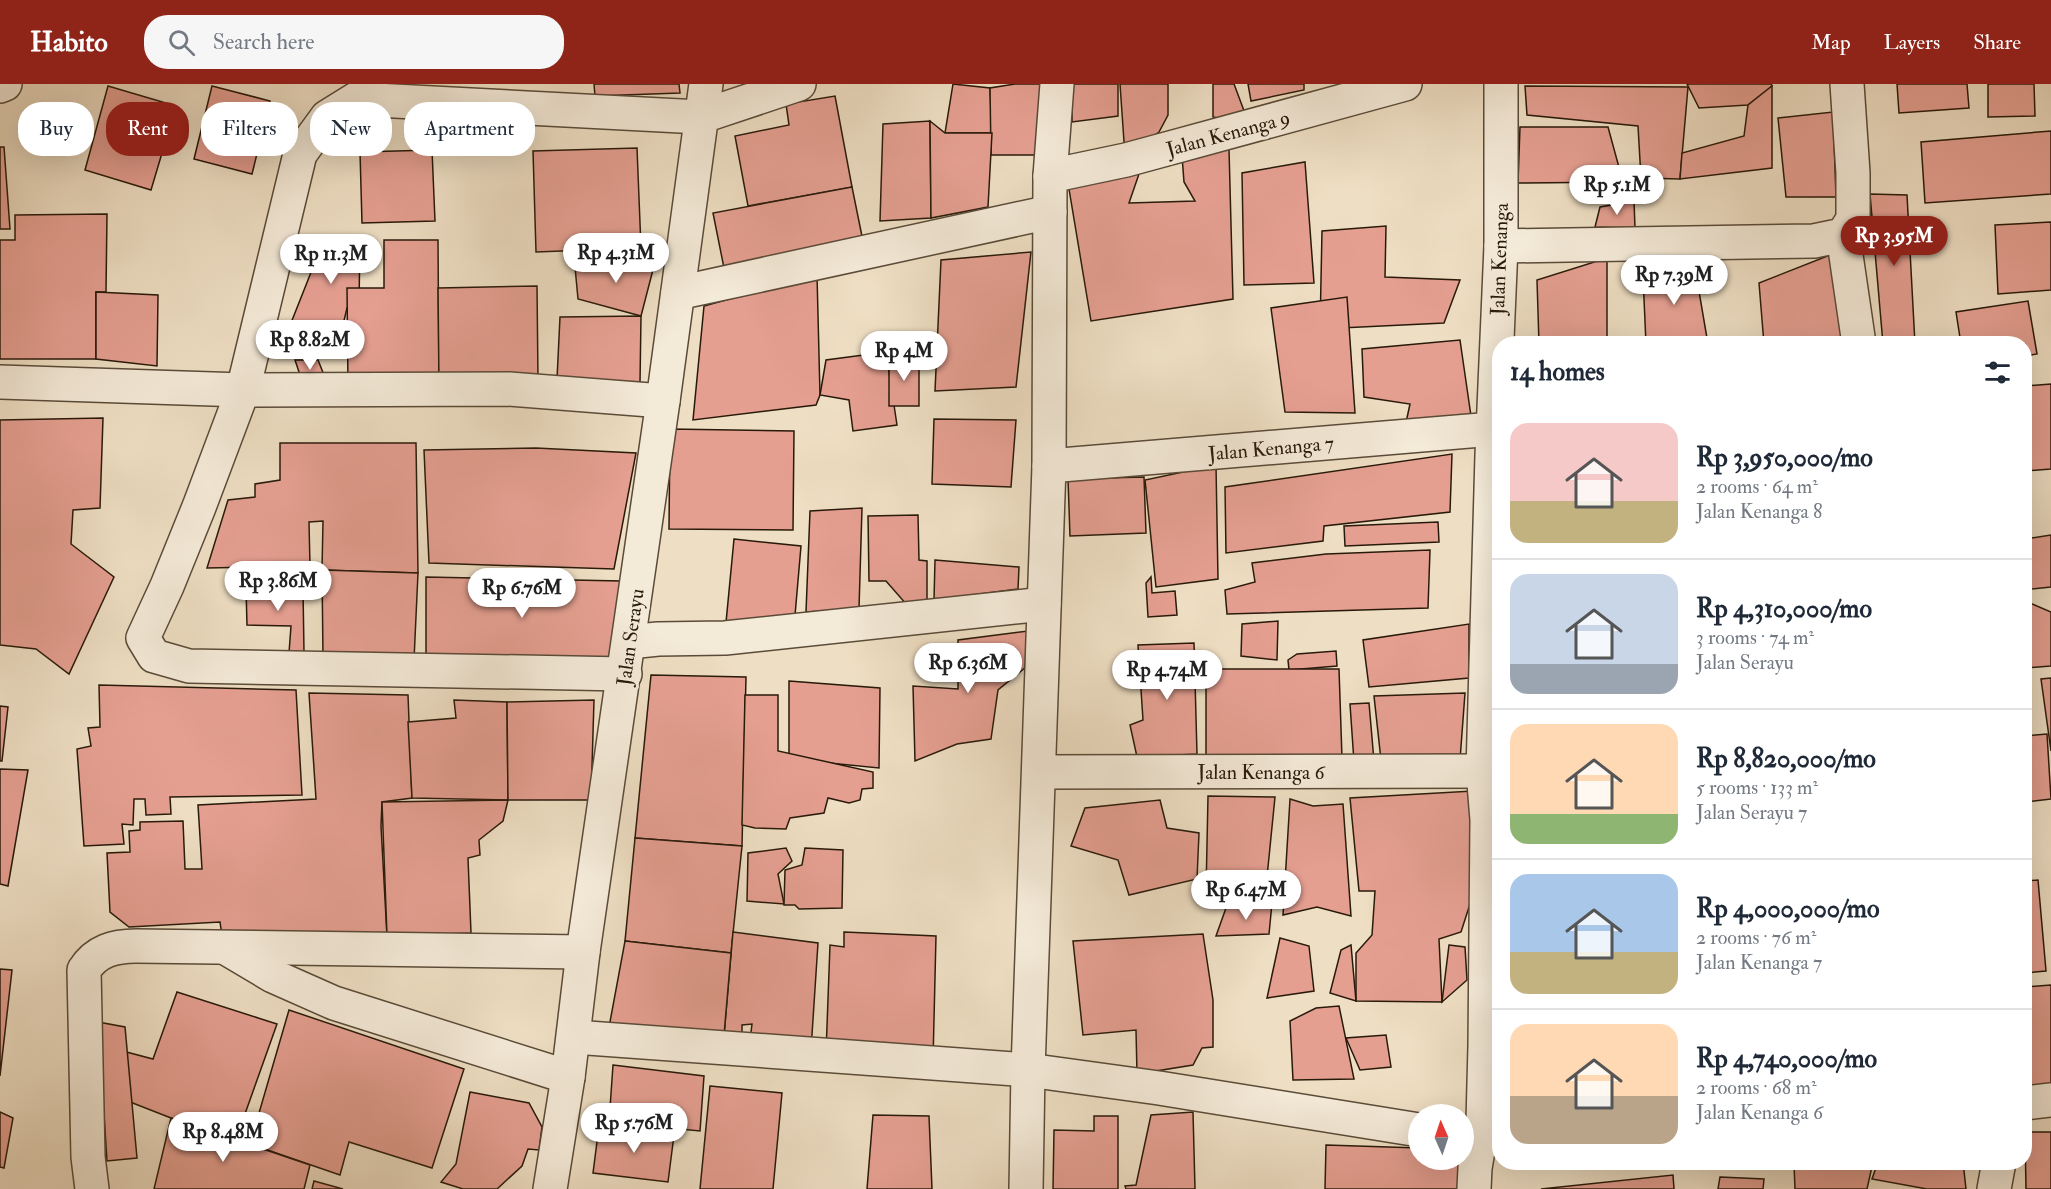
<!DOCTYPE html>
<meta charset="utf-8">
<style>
:root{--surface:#fff;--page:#f6f6f7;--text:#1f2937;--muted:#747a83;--line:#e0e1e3;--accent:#8f2418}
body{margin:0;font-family:"IM FELL Double Pica",serif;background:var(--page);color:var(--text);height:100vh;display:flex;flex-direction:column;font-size:22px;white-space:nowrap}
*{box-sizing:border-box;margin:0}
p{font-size:20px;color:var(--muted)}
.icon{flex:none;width:33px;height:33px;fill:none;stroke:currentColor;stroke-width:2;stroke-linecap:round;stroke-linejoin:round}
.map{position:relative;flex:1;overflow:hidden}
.sheet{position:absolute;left:1492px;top:252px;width:540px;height:834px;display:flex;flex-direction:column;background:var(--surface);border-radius:24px;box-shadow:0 6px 24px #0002}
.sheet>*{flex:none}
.top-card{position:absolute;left:18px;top:18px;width:570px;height:54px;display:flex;gap:12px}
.needle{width:39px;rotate:357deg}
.controls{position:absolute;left:1408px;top:1020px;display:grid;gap:12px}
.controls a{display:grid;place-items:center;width:66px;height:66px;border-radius:50%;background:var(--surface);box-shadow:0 6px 24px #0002;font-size:30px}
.price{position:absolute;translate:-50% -51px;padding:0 14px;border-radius:21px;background:#fff;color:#222;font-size:20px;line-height:39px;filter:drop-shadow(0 2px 3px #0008)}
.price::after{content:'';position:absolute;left:50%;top:36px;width:18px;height:14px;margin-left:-9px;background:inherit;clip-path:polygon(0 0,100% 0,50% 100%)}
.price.selected{background:var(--accent);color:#fff}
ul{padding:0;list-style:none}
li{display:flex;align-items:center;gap:18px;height:150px;padding:0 18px}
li+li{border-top:2px solid var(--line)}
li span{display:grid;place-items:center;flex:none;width:168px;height:120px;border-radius:18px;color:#555}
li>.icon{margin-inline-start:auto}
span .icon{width:72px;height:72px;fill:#fffc;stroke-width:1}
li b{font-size:26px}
h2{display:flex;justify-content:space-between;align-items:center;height:72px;padding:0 18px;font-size:26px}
.chip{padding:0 21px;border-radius:24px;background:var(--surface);box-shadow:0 6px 24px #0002;font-size:21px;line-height:54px}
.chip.selected{background:var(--accent);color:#fff}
header{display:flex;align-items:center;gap:36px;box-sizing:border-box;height:84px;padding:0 30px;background:var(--accent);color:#fff}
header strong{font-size:28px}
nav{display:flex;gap:33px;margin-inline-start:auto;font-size:21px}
.search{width:420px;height:54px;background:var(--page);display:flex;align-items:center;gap:15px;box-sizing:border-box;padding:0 21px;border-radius:24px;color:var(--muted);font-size:22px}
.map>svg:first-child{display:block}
.building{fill:#e59f91;stroke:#281a0a;stroke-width:1.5}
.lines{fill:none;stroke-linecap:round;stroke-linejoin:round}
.street-casing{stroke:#5a4b38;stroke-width:36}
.street{stroke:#f4ead8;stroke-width:33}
.labels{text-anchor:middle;stroke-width:6;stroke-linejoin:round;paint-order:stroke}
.street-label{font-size:20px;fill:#281a0a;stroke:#f4ead8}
</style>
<header>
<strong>Habito</strong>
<div class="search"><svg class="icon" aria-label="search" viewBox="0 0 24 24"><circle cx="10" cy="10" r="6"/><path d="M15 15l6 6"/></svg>Search here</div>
<nav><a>Map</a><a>Layers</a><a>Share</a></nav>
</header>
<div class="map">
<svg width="2051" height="1105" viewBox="0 0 2051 1105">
<rect width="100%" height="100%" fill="#eedec3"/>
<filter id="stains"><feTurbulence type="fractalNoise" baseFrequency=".00333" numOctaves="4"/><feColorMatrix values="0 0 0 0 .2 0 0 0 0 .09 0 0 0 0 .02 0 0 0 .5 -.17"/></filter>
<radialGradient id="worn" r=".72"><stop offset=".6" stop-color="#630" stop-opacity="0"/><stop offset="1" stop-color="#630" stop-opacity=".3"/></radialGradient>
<g class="building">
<path d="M 594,0 L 679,0 L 680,9 L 595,12 Z"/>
<path d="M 953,0 L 990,4 L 992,49 L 945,49 Z"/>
<path d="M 1015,0 L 1049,0 L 1035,71 L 991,71 L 990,4 Z"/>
<path d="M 1072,0 L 1118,0 L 1118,32 L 1072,38 Z"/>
<path d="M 1120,0 L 1168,0 L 1168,31 L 1159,48 L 1125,72 Z"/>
<path d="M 1213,0 L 1234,0 L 1249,40 L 1213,33 Z"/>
<path d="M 1248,0 L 1304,0 L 1304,6 L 1251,17 Z"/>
<path d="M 1687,0 L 1771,0 L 1772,2 L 1748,21 L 1699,24 Z"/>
<path d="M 1897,0 L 1967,0 L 1969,24 L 1899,29 Z"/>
<path d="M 1988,0 L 2034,0 L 2035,32 L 1988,33 Z"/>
<path d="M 108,2 L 176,22 L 151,106 L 85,86 Z"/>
<path d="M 212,2 L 270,17 L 252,90 L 194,75 Z"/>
<path d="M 1525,2 L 1688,3 L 1680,95 L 1641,94 L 1638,42 L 1527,31 Z"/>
<path d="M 1772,2 L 1772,84 L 1680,95 L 1682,69 L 1744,52 L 1748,21 Z"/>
<path d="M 835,12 L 852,103 L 748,122 L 735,52 L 789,41 L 786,20 Z"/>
<path d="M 1833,28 L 1836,113 L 1786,113 L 1778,34 Z"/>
<path d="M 930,37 L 931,134 L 880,137 L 883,40 Z"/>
<path d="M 930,37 L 945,49 L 992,49 L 988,123 L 931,134 Z"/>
<path d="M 1520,43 L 1608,43 L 1623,98 L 1518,99 Z"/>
<path d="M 2051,47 L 2051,110 L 1925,119 L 1921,58 Z"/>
<path d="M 0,63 L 4,63 L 10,145 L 0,145 Z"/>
<path d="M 637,64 L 641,164 L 536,168 L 533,67 Z"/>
<path d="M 1229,65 L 1233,215 L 1091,237 L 1068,99 L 1139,90 L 1129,119 L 1195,117 L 1184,98 L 1182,72 Z"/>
<path d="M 432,66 L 435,137 L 362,139 L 360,68 Z"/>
<path d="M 1305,78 L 1314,199 L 1244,201 L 1242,89 Z"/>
<path d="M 852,103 L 865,167 L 726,194 L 713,129 Z"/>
<path d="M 1870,110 L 1907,111 L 1915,260 L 1883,260 Z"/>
<path d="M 1634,117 L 1635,144 L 1595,143 L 1600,123 Z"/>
<path d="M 107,130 L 106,208 L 96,208 L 96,275 L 0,275 L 0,156 L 15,156 L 15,131 Z"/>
<path d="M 2051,138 L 2051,206 L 1998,210 L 1995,141 Z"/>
<path d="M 1386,142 L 1385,193 L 1460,196 L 1444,239 L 1320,245 L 1322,147 Z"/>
<path d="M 360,152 L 359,223 L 347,224 L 343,241 L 289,244 L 325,153 Z"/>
<path d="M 384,156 L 438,156 L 439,302 L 348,302 L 347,204 L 384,204 Z"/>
<path d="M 1031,168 L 1016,303 L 935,307 L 941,176 Z"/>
<path d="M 1830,171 L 1845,260 L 1764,260 L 1759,199 Z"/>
<path d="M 1693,172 L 1708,260 L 1646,260 L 1643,192 Z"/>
<path d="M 656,174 L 641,232 L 578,215 L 575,183 Z"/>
<path d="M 1607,174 L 1607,260 L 1539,260 L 1537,196 Z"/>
<path d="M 817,191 L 820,311 L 816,321 L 693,336 L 704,222 Z"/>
<path d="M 537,202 L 538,295 L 439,302 L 438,204 Z"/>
<path d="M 96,208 L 158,211 L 157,282 L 96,275 Z"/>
<path d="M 1347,213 L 1355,329 L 1285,328 L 1271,224 Z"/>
<path d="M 2028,217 L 2037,270 L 2025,272 L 2025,260 L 1961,260 L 1956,228 Z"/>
<path d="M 641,232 L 640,299 L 557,295 L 560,233 Z"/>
<path d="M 1460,256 L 1472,339 L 1405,343 L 1410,320 L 1364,313 L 1362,265 Z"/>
<path d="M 886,268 L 897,341 L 853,347 L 849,316 L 820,311 L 826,276 Z"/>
<path d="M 889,271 L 919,276 L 919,322 L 889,322 Z"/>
<path d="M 295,276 L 318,276 L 326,296 L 303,300 Z"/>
<path d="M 2051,300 L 2051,385 L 2025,387 L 2025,302 Z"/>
<path d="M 103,334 L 100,424 L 73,426 L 71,460 L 114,493 L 69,590 L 36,565 L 0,561 L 0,336 Z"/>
<path d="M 934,335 L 1016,336 L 1011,403 L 932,400 Z"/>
<path d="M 670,345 L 794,347 L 793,446 L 669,445 Z"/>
<path d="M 280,359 L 416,359 L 418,489 L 322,486 L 323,437 L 309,438 L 310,482 L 207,484 L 228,416 L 255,413 L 255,400 L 280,396 Z"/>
<path d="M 536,364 L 636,369 L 614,485 L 429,479 L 424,366 Z"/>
<path d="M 1452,370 L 1450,428 L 1324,442 L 1323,457 L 1226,469 L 1225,403 Z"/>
<path d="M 1216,381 L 1218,495 L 1156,503 L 1145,396 Z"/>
<path d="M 1144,393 L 1146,449 L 1070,452 L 1068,395 Z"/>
<path d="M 862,424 L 859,525 L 806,528 L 810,427 Z"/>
<path d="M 918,431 L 919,476 L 927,477 L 927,520 L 907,521 L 886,497 L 869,497 L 868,432 Z"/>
<path d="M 1438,438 L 1439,458 L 1345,462 L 1344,442 Z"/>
<path d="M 2051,451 L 2051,503 L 2031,505 L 2025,455 Z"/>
<path d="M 734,455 L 801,462 L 794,543 L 725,549 Z"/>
<path d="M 1430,466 L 1428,524 L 1227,530 L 1225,506 L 1255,498 L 1252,479 L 1326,470 Z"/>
<path d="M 935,476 L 1019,483 L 1018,505 L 934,516 Z"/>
<path d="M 322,486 L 418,489 L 414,576 L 323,573 Z"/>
<path d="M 426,493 L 622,497 L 614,576 L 426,574 Z"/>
<path d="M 1151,493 L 1152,509 L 1175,507 L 1177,531 L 1148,533 L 1146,499 Z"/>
<path d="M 246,504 L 303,505 L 304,568 L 289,569 L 291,542 L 247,541 Z"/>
<path d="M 2030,519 L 2051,528 L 2051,582 L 2025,584 L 2025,520 Z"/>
<path d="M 1278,537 L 1277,576 L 1241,572 L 1242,540 Z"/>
<path d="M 1469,540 L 1469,594 L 1369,603 L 1363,556 Z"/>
<path d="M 1028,547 L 1026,583 L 998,606 L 991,655 L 957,660 L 915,677 L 913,602 L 958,605 L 958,556 Z"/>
<path d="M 1194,559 L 1197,670 L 1137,673 L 1130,641 L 1143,636 L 1138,561 Z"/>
<path d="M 1336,567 L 1337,582 L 1289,586 L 1288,576 L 1297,570 Z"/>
<path d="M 1206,585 L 1339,585 L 1342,674 L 1206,676 Z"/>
<path d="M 651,591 L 746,593 L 742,762 L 635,754 Z"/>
<path d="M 2051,594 L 2051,667 L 2041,595 Z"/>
<path d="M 789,597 L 880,604 L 879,684 L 789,675 Z"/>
<path d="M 99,601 L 296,606 L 302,711 L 170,713 L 171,730 L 146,731 L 145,715 L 134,715 L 133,741 L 122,740 L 124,760 L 84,762 L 77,665 L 91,662 L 88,644 L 100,643 Z"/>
<path d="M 2025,606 L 2027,606 L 2030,633 L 2025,633 Z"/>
<path d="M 309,609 L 408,611 L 412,714 L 382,718 L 381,742 L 387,852 L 222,852 L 220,838 L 129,843 L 110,828 L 107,769 L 130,768 L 129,747 L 140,746 L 140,738 L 183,737 L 185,785 L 202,785 L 198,721 L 316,715 Z"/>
<path d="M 1465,609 L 1460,676 L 1381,676 L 1374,612 Z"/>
<path d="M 745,611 L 778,611 L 778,667 L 873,688 L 873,704 L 862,705 L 860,716 L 849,719 L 828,714 L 824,729 L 790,734 L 786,745 L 755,744 L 742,741 Z"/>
<path d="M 454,616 L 507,618 L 508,716 L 412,714 L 408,638 L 456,634 Z"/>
<path d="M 594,616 L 591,716 L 508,716 L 507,618 Z"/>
<path d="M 1369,619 L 1374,677 L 1354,678 L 1350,620 Z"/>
<path d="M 0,622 L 8,623 L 2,677 L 0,677 Z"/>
<path d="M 2047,650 L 2051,715 L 2025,718 L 2025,652 Z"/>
<path d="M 0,685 L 28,686 L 8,802 L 0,800 Z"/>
<path d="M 1473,707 L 1470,820 L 1461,848 L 1439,855 L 1442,918 L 1356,917 L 1356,869 L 1372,851 L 1375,807 L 1359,807 L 1350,714 Z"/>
<path d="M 1208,712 L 1275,713 L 1266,803 L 1206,808 Z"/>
<path d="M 1290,715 L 1313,722 L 1343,720 L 1351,832 L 1317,823 L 1283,831 Z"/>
<path d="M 508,716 L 503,737 L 479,756 L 480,771 L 468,774 L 471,849 L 387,852 L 382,718 Z"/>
<path d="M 1160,716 L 1167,744 L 1199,749 L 1197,795 L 1129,811 L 1118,776 L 1071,762 L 1085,724 Z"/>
<path d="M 635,754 L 742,762 L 731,869 L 625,857 Z"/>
<path d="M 786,764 L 792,777 L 778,790 L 784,820 L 747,817 L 748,769 Z"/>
<path d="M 805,764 L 843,766 L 842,824 L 799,825 L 795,821 L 784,821 L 785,786 L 802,781 Z"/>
<path d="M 2038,796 L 2046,887 L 2025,889 L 2025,797 Z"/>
<path d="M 1272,819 L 1269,850 L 1216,852 L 1226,824 Z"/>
<path d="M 733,848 L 818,859 L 811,966 L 749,964 L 752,940 L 742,941 L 742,964 L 723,963 Z"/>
<path d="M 844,848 L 936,852 L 933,977 L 826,969 L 830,861 L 844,863 Z"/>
<path d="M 1203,850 L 1213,916 L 1213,963 L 1202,964 L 1193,981 L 1137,990 L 1136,946 L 1083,951 L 1073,857 Z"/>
<path d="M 1280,854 L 1309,862 L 1314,907 L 1267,914 Z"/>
<path d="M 625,857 L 731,869 L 723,963 L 607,954 Z"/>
<path d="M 1351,861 L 1356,917 L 1330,909 L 1341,866 Z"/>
<path d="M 1449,861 L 1465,863 L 1467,896 L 1442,918 Z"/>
<path d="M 0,885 L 12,886 L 0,992 Z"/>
<path d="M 2051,901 L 2051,1000 L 2025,1002 L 2025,903 Z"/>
<path d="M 177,908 L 277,940 L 236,1055 L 171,1034 L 102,1007 L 115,965 L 153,975 Z"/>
<path d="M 1339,922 L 1354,995 L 1293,996 L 1290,937 L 1316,924 Z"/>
<path d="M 289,926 L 464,985 L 432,1084 L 349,1058 L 340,1091 L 250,1060 Z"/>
<path d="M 98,938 L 125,943 L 137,1074 L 107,1077 Z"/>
<path d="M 1386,951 L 1391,983 L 1360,986 L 1346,954 Z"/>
<path d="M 613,981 L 704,992 L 700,1047 L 609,1038 Z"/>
<path d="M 710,1002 L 782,1009 L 773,1105 L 700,1105 Z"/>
<path d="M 470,1008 L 529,1019 L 542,1043 L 539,1066 L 528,1065 L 522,1082 L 497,1105 L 463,1105 L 441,1098 L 456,1080 Z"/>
<path d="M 0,1028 L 13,1034 L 4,1084 L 0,1083 Z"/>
<path d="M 1193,1028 L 1195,1105 L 1126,1105 L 1125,1102 L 1136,1101 L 1151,1031 Z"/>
<path d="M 873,1031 L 929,1032 L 932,1105 L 867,1105 Z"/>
<path d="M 1094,1032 L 1118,1032 L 1118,1105 L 1053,1105 L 1054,1046 L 1094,1047 Z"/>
<path d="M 171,1034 L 310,1081 L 304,1105 L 154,1105 Z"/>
<path d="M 599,1042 L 674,1051 L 668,1098 L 593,1089 Z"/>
<path d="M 2025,1048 L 2051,1048 L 2051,1105 L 2026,1105 Z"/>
<path d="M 1326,1061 L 1419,1064 L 1419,1076 L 1460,1076 L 1459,1105 L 1325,1105 Z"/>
<path d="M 1839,1078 L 1873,1078 L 1867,1105 L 1795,1105 L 1794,1080 L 1820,1079 L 1831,1085 L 1840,1085 Z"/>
<path d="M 1878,1078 L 1963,1078 L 1966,1105 L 1927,1105 L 1872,1095 Z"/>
<path d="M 1673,1091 L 1674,1105 L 1541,1105 Z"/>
<path d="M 1720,1093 L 1764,1095 L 1763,1105 L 1718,1105 Z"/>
<path d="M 314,1097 L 343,1105 L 312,1105 Z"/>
</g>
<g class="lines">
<g class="street-casing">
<g id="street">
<path d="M 0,2 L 5,0"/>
<path d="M 1050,92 L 1126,76 L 1405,0"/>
<path d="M 1843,151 L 1859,260"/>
<path d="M 1501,162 L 1814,157 L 1843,151 L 1853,135 L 1853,89 L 1847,0"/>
<path d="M 678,209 L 1050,128"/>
<path d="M 0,298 L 243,306 L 509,305 L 663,317"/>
<path d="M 1049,382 L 1493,345"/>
<path d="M 629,558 L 658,555 L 725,554 L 1044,520"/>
<path d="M 625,590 L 189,582 L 154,572 L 143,554 L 167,502 L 199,423 L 243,306 L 300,70 L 327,33 L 356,15 L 700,33 L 799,0"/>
<path d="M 1039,688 L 1483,687"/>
<path d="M 226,864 L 273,892 L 334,919 L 568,993"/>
<path d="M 574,953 L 1028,986 L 1159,1004 L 1419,1046"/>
<path d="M 2025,1019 L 2051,1016"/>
<path d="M 92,1105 L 88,1073 L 84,886 C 96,867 114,862 136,862 L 583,868"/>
<path d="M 550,1105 L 568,993 L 583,868 L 663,317 L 706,0"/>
<path d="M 1026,1105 L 1028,986 L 1049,382 L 1050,92 L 1057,0"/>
<path d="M 1474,1105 L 1475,1084 L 1483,1037 L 1485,962 L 1487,736 L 1483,687 L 1492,371 L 1501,162 L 1501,0"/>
<path d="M 1994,1105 L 1999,1078"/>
</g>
</g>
<use href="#street" class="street"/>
</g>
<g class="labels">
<g class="street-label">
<text transform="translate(1228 49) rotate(-15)" y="7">Jalan Kenanga 9</text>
<text transform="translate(1499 175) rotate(-88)" y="7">Jalan Kenanga</text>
<text transform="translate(1271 364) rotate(-5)" y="7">Jalan Kenanga 7</text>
<text transform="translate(630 553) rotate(-82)" y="7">Jalan Serayu</text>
<text x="1261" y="695">Jalan Kenanga 6</text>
</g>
</g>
<rect width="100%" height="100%" filter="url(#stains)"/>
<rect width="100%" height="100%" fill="url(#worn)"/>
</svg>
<div class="controls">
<a><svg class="needle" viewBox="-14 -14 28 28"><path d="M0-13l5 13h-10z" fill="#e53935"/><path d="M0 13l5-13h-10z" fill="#747a83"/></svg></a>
</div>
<b class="price" style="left:1617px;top:132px">Rp 5.1M</b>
<b class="price selected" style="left:1894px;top:183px">Rp 3.95M</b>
<b class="price" style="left:616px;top:200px">Rp 4.31M</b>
<b class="price" style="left:331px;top:201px">Rp 11.3M</b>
<b class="price" style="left:1674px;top:222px">Rp 7.39M</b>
<b class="price" style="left:310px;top:287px">Rp 8.82M</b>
<b class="price" style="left:904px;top:298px">Rp 4M</b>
<b class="price" style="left:278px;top:528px">Rp 3.86M</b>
<b class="price" style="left:522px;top:535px">Rp 6.76M</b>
<b class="price" style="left:968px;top:610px">Rp 6.36M</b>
<b class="price" style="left:1167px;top:617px">Rp 4.74M</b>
<b class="price" style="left:1246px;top:837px">Rp 6.47M</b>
<b class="price" style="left:634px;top:1070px">Rp 5.76M</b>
<b class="price" style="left:223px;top:1079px">Rp 8.48M</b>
<div class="top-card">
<a class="chip">Buy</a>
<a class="chip selected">Rent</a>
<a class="chip">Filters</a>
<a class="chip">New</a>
<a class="chip">Apartment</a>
</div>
<section class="sheet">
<h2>14 homes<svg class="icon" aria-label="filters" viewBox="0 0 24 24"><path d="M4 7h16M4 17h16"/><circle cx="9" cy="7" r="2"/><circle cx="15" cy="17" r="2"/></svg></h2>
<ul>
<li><span style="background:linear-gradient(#f6c9c9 65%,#c2b280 0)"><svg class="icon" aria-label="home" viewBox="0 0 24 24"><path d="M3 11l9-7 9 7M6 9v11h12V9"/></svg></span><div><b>Rp 3,950,000/mo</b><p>2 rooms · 64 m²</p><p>Jalan Kenanga 8</p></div></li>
<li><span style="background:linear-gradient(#c9d6e8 75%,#9aa5b1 0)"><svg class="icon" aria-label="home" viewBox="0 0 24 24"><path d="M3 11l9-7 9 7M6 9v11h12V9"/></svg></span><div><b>Rp 4,310,000/mo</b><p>3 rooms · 74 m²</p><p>Jalan Serayu</p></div></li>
<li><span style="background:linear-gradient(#ffd9b3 75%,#8fb573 0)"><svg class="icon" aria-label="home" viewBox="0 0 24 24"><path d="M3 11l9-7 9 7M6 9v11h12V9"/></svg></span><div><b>Rp 8,820,000/mo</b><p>5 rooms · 133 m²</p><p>Jalan Serayu 7</p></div></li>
<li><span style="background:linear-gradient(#a9c7e8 65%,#c2b280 0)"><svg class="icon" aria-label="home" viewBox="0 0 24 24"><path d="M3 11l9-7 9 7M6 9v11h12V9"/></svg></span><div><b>Rp 4,000,000/mo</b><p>2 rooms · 76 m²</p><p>Jalan Kenanga 7</p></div></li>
<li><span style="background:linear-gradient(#ffd9b3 60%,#b9a48a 0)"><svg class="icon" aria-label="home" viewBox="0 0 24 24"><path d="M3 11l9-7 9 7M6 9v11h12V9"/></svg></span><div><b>Rp 4,740,000/mo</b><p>2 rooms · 68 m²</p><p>Jalan Kenanga 6</p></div></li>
</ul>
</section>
</div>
